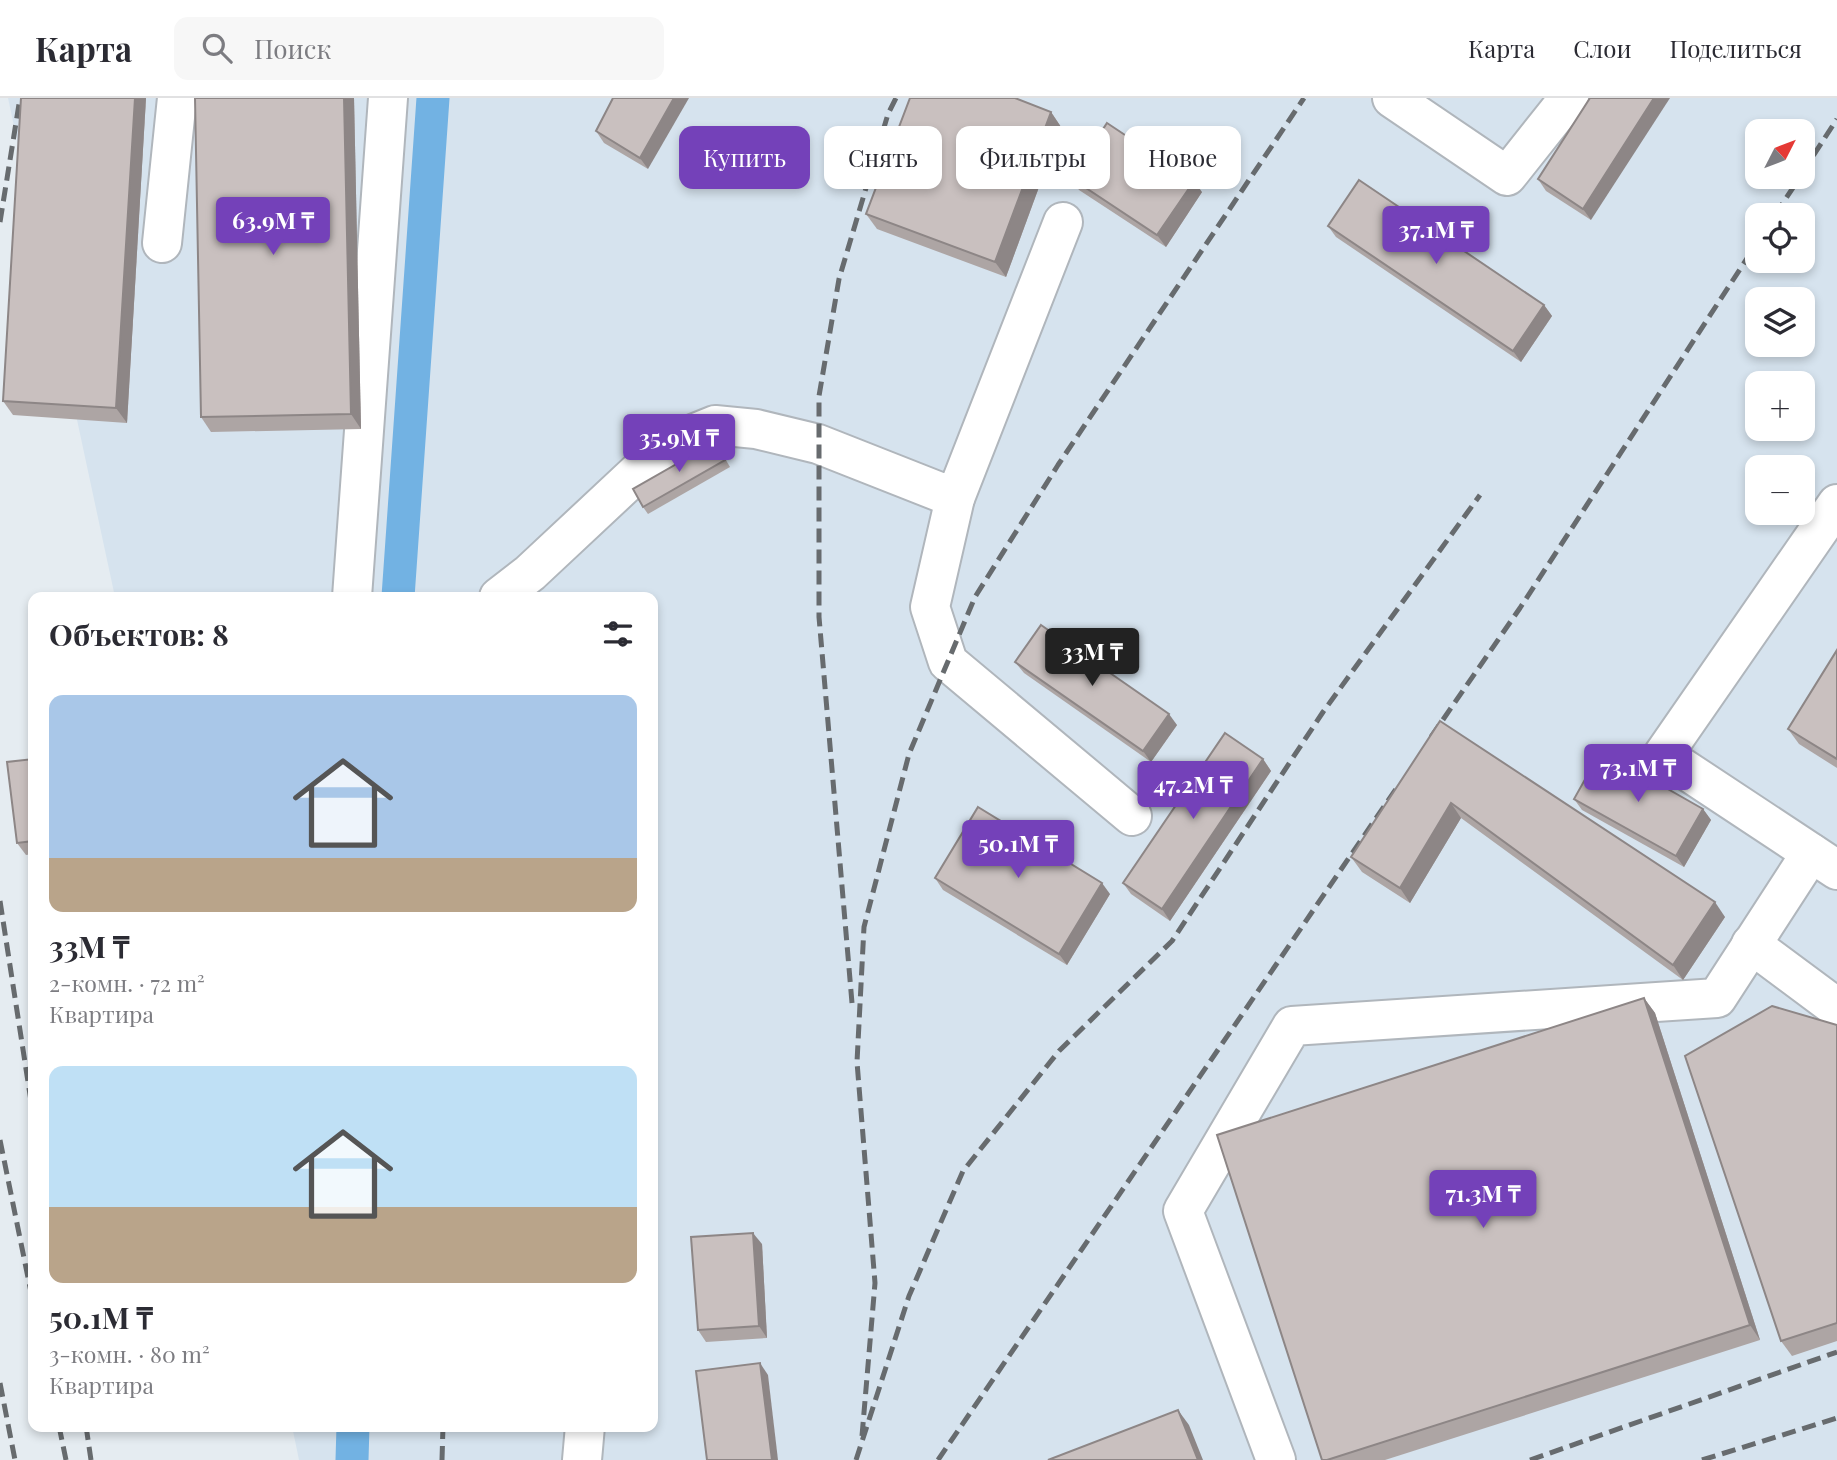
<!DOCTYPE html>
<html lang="ru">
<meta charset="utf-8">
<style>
:root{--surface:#fff;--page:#f7f7f7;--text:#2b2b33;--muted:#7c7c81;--line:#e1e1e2;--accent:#7441b9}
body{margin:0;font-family:"Playfair Display",serif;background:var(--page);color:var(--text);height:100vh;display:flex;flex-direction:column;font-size:26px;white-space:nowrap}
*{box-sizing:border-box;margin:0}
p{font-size:23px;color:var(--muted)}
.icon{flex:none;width:38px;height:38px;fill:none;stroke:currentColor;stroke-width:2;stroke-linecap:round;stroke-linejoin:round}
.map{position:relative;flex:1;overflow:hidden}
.panel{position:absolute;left:28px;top:494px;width:630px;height:840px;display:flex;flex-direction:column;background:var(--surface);border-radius:14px;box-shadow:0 4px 10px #0003}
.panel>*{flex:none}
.hud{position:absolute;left:679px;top:28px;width:665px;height:63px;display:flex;gap:14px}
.needle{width:46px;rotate:48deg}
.controls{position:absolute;left:1745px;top:21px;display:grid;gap:14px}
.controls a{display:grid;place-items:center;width:70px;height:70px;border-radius:14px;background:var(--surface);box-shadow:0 4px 10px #0003;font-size:35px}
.price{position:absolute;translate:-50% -60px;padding:0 16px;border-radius:7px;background:var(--accent);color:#fff;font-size:23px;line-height:46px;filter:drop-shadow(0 2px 4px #0008)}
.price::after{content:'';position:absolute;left:50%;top:42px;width:21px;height:16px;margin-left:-10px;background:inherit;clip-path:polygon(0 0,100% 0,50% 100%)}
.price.selected{background:#222;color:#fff}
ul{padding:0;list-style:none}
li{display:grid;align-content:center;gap:14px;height:371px;padding:0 21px}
li span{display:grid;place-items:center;height:217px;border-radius:14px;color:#555}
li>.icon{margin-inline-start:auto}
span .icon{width:126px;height:126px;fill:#fffc;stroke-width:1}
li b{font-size:30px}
h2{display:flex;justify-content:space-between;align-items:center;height:84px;padding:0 21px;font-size:30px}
.chip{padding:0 24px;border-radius:14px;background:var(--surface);box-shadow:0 4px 10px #0003;font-size:24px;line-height:63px}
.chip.selected{background:var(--accent);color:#fff}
header{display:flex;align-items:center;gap:42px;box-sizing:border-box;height:98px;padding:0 35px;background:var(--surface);border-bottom:2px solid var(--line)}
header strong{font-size:33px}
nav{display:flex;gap:38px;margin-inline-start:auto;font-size:24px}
.search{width:490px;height:63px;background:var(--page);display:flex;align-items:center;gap:18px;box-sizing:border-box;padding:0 24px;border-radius:14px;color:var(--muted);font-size:26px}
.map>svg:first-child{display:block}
.built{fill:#d6e3ee;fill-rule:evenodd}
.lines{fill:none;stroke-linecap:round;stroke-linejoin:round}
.canal{stroke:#72b2e3;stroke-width:33}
.minor-casing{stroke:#b0b6bc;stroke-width:42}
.minor{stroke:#fff;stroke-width:38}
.rail{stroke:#676b6e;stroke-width:5;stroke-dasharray:14 7;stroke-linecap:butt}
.wall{fill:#ada5a4}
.shaded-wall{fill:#8d8686}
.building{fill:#c9c0bf;stroke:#8d8686;stroke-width:2}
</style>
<header>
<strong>Карта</strong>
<div class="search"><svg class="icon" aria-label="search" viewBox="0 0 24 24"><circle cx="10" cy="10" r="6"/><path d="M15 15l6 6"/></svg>Поиск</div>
<nav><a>Карта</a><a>Слои</a><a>Поделиться</a></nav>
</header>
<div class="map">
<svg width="1837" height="1362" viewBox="0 0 1837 1362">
<rect width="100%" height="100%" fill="#e5ecf1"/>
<path class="built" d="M 8,0 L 1837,0 L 1837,1362 L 299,1362 L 292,1328 L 653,1328 L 653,499 L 115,499 ZM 1757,33 L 1802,33 L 1802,79 L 1757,79 ZM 1757,117 L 1802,117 L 1802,163 L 1757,163 ZM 1757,201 L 1802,201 L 1802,247 L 1757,247 ZM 1757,285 L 1802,285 L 1802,331 L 1757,331 ZM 1757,369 L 1802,369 L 1802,415 L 1757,415 Z"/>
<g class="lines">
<g class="canal">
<path d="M 398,499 L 433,0"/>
<path d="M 352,1362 L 353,1328"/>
</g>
<g class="minor-casing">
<g id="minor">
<path d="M 1392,0 L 1507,78 L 1569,0"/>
<path d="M 162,145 L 177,0"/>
<path d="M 955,400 L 930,509 L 948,564 L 1132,718"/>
<path d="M 1837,406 L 1663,657 L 1837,772"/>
<path d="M 352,499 L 388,0"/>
<path d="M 499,499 L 530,475 L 668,346 L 715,327 L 756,331 L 818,346 L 955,400 L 1063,124"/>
<path d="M 1751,846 L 1837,910"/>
<path d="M 582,1362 L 585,1328"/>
<path d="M 1276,1362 L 1183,1113 L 1292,928 L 1717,900 L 1811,755"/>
</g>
</g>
<use href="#minor" class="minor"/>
<g class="rail">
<path d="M 1802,75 L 1837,21"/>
<path d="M 1775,117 L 1800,79"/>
<path d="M 0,124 L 20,0"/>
<path d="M 1431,639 L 1520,510 L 1757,145"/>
<path d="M 0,803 L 33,1016"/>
<path d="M 852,905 L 819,519 L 819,298 L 839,181 L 888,16 L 896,0"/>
<path d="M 0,1042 L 33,1204"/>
<path d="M 0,1285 L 15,1362"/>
<path d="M 59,1328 L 66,1362"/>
<path d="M 86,1328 L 91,1362"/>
<path d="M 862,1338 L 875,1185 L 857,964 L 864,829 L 909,656 L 975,499 L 1058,367 L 1304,0"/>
<path d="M 442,1362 L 443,1328"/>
<path d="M 856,1362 L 909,1198 L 963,1073 L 1059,953 L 1172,843 L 1323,614 L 1480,397"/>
<path d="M 938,1362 L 1398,688"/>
<path d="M 1530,1362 L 1837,1254"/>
<path d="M 1702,1362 L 1837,1320"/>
</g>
</g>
<g class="wall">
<path d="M 21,0 L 146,0 L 127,325 L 13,317 L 3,303 Z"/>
<path d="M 195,0 L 354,0 L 361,331 L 211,334 L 201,319 Z"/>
<path d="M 613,0 L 648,71 L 604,45 L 596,33 Z"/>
<path d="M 1590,0 L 1591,122 L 1546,93 L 1538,81 Z"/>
<path d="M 1051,14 L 1061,29 L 1006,179 L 877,131 L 866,116 Z"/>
<path d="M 1071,80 L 1202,94 L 1166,149 L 1079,92 Z"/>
<path d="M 1328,128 L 1544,207 L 1552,218 L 1521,264 L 1336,139 Z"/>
<path d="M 720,352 L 730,369 L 648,416 L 643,409 Z"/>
<path d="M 1837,552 L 1837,670 L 1799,646 L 1788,631 Z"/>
<path d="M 1015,564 L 1177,627 L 1151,664 L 1024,575 Z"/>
<path d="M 1440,623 L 1725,819 L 1683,882 L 1461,720 L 1410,805 L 1362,774 L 1351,759 Z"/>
<path d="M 33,661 L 33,756 L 26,757 L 17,745 Z"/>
<path d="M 1263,661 L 1271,673 L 1170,823 L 1131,796 L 1123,785 Z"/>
<path d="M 1574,701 L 1703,711 L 1711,722 L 1684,769 L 1582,712 Z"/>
<path d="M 935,780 L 1110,796 L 1067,867 L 943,792 Z"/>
<path d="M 1644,900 L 1655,915 L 1760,1242 L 1385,1362 L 1322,1362 Z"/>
<path d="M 1837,927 L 1837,1243 L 1792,1258 L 1781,1243 Z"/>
<path d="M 762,1146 L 767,1240 L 706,1244 L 698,1232 Z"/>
</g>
<g class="shaded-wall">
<path d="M 135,0 L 146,0 L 127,325 L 116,310 Z"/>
<path d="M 344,0 L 354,0 L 361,331 L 351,316 Z"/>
<path d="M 674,0 L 689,0 L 648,71 L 640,60 Z"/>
<path d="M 1654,0 L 1670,0 L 1591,122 L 1583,111 Z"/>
<path d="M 1051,14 L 1061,29 L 1006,179 L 995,164 Z"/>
<path d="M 1194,83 L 1202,94 L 1166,149 L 1157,137 Z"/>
<path d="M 1544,207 L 1552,218 L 1521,264 L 1513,253 Z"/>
<path d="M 1169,616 L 1177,627 L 1151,664 L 1143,653 Z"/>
<path d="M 1263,661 L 1271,673 L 1170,823 L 1162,811 Z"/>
<path d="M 1451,705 L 1461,720 L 1410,805 L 1400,790 Z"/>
<path d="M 1703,711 L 1711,722 L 1684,769 L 1676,758 Z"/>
<path d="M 1102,785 L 1110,796 L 1067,867 L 1059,856 Z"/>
<path d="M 1715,804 L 1725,819 L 1683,882 L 1673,867 Z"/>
<path d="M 1644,900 L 1655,915 L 1760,1242 L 1750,1227 Z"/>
<path d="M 753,1135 L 762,1146 L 767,1240 L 759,1228 Z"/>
<path d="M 760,1265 L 768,1277 L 778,1362 L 772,1362 Z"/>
<path d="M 1178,1312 L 1189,1327 L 1203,1362 L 1198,1362 Z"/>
</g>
<g class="building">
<path d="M 21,0 L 135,0 L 116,310 L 3,303 Z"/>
<path d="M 195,0 L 344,0 L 351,316 L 201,319 Z"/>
<path d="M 613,0 L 674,0 L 640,60 L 596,33 Z"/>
<path d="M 910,0 L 1015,0 L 1051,14 L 995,164 L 866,116 Z"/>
<path d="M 1590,0 L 1654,0 L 1583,111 L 1538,81 Z"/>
<path d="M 1107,25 L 1194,83 L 1157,137 L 1071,80 Z"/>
<path d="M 1359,82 L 1544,207 L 1513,253 L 1328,128 Z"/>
<path d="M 715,344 L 725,362 L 643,409 L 633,391 Z"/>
<path d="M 1041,527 L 1169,616 L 1143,653 L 1015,564 Z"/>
<path d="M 1837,552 L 1837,661 L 1788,631 Z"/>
<path d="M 1440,623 L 1715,804 L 1673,867 L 1451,705 L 1400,790 L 1351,759 Z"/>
<path d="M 1225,635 L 1263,661 L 1162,811 L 1123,785 Z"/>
<path d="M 1601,653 L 1703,711 L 1676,758 L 1574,701 Z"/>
<path d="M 33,661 L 33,743 L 17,745 L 7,664 Z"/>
<path d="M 978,709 L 1102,785 L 1059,856 L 935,780 Z"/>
<path d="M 1644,900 L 1750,1227 L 1327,1362 L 1322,1362 L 1217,1037 Z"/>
<path d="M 1772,908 L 1837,927 L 1837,1225 L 1781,1243 L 1685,958 Z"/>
<path d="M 753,1135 L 759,1228 L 698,1232 L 691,1139 Z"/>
<path d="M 760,1265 L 772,1362 L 707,1362 L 696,1273 Z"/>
<path d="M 1178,1312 L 1198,1362 L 1048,1362 Z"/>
</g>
</svg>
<div class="controls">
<a><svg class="needle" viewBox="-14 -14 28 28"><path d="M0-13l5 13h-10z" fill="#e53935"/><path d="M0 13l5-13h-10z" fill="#7c7c81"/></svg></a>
<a><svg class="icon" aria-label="locate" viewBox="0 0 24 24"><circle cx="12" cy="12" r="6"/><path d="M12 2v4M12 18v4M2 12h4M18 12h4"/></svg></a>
<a><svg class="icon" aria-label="layers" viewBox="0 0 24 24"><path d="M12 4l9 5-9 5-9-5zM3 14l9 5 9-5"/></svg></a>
<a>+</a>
<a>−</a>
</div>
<b class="price" style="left:273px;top:159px">63.9M ₸</b>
<b class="price" style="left:1436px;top:168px">37.1M ₸</b>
<b class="price" style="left:679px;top:376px">35.9M ₸</b>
<b class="price selected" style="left:1092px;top:590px">33M ₸</b>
<b class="price" style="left:1638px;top:706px">73.1M ₸</b>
<b class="price" style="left:1193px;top:723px">47.2M ₸</b>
<b class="price" style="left:1018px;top:782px">50.1M ₸</b>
<b class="price" style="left:1483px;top:1132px">71.3M ₸</b>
<div class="hud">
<a class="chip selected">Купить</a>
<a class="chip">Снять</a>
<a class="chip">Фильтры</a>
<a class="chip">Новое</a>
</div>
<section class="panel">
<h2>Объектов: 8<svg class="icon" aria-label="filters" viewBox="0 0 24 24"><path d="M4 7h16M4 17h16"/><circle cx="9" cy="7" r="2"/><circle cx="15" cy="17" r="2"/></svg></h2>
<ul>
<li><span style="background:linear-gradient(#a9c7e8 75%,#b9a48a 0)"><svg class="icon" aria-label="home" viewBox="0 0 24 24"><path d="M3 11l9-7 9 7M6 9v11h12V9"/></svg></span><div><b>33M ₸</b><p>2-комн. · 72 m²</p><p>Квартира</p></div></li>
<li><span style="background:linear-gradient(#bfe0f5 65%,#b9a48a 0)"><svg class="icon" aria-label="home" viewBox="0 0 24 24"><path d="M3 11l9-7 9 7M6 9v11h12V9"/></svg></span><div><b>50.1M ₸</b><p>3-комн. · 80 m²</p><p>Квартира</p></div></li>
</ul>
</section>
</div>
